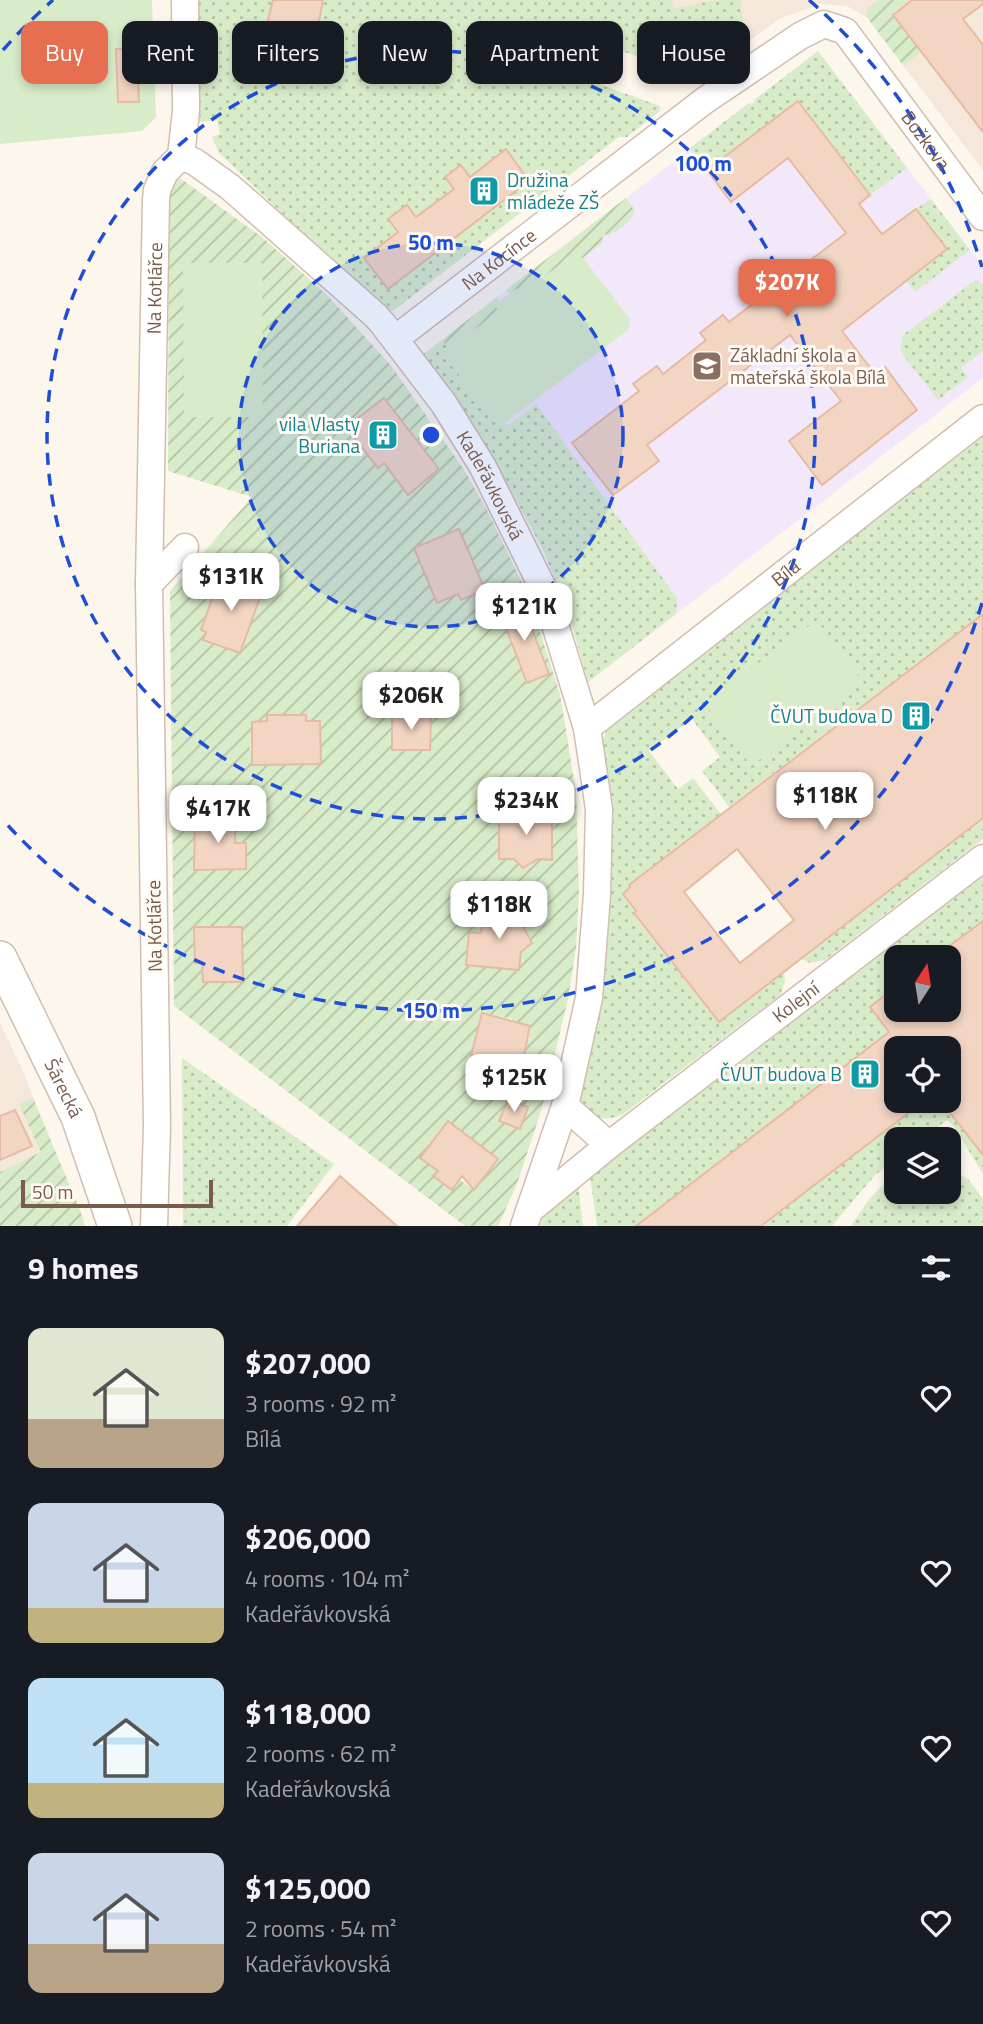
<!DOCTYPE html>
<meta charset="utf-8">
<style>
:root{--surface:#171b24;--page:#242831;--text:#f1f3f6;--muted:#9ea1a6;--accent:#e76f51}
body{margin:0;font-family:"Titillium Web",sans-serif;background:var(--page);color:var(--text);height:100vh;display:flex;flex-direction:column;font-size:26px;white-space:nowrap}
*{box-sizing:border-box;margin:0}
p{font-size:23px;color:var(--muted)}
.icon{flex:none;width:38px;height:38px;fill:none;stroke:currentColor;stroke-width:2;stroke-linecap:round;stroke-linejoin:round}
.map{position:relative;height:1226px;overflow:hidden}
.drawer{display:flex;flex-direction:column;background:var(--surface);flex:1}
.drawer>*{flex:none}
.guide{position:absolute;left:21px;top:21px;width:942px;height:63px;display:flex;gap:14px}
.needle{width:46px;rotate:12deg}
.fabs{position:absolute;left:884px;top:945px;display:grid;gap:14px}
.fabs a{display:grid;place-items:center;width:77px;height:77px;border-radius:14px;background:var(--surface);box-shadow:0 4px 10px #0003;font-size:35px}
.scale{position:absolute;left:21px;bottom:18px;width:192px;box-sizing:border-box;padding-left:7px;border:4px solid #7a5c4d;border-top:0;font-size:19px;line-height:24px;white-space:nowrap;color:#7a5c4d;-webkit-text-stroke:5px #fffaf3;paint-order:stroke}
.price{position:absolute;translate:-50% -60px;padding:0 16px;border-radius:14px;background:#fff;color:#222;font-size:23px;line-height:46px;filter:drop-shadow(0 2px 4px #0008)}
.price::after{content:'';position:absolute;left:50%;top:42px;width:21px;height:16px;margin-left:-10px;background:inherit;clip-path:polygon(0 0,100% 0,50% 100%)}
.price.on{background:var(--accent);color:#fff}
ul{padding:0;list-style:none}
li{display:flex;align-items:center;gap:21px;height:175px;padding:0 28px}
li span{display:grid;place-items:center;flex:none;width:196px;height:140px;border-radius:14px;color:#555}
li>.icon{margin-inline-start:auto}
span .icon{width:84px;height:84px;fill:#fffc;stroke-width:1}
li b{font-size:30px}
h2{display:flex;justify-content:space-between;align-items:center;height:84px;padding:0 28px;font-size:30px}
.tag{padding:0 24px;border-radius:14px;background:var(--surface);box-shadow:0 4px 10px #0003;font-size:24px;line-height:63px}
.tag.on{background:var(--accent);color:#fff}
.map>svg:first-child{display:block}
.residential{fill:#f5e8da}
.education{fill:#f3e8fa}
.grass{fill:url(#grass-dots);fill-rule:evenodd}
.garden{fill:url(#garden-furrows);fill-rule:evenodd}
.pitch{fill:#d8ecc9}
.building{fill:#f3d5c3;stroke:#e6bba3;stroke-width:2;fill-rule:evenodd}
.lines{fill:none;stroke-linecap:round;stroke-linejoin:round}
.minor-casing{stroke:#d1beb0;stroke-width:29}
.tertiary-casing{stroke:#d1beb0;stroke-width:36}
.minor{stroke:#fff;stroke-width:26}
.tertiary{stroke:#fff;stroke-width:33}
.ring{fill:none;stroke:#1d4ed8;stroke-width:3.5;stroke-dasharray:12 9}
.labels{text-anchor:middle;stroke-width:6;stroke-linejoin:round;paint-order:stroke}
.street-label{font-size:19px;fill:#7a5c4d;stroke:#fffaf3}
.culture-label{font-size:19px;fill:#0d838f;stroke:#fffaf3;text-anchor:end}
.education-label{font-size:19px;fill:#785e54;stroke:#fffaf3;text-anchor:start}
.centre{fill:#1d4ed8;stroke:#fffaf3;stroke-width:3.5}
.ring-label{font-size:21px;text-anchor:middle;font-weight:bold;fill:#1d4ed8;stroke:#fffaf3;stroke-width:6;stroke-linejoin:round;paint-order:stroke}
</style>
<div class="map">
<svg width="983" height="1226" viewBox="0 0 983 1226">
<defs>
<pattern id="grass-dots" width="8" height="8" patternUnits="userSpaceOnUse" patternTransform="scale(1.75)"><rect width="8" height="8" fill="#d8ecc9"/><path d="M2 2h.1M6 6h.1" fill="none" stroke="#b4c2a5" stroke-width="1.8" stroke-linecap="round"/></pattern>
<pattern id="garden-furrows" width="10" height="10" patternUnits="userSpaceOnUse" patternTransform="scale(1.75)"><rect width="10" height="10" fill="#d8ecc9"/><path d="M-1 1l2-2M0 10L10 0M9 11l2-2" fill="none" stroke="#b4c2a5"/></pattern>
</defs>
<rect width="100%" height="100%" fill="#fdf6ec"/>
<g class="residential">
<path d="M 620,0 L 983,0 L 983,170 L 866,17 L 847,6 L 821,4 L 781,18 L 746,43 L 702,78 L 695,78 L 601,43 Z"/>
<path d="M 0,1023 L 22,1069 L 85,1226 L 0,1226 Z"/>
</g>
<path class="education" d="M 818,51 L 983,267 L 983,378 L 588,682 L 567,608 L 542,548 L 483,439 L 422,355 Z"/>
<g class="grass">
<path d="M 194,0 L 672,0 L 674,8 L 717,0 L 740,0 L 746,43 L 702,78 L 695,78 L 601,43 L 585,79 L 660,106 L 660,111 L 627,137 L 619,137 L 393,311 L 383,308 L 375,302 L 219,153 L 212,137 L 220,134 L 217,120 L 199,122 L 195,105 ZM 506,149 L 529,181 L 470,226 L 446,195 L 457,187 L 445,177 L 461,165 L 468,173 L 467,179 ZM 402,229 L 447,244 L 388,289 L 364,258 Z"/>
<path d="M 818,51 L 907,168 L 870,195 L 798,101 L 707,170 L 690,148 L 749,103 L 751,105 L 755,102 L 754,100 Z"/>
<path d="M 931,199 L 970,250 L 915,292 L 906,281 L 947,249 L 916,209 Z"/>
<path d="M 977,279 L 983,285 L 983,351 L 961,368 L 968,377 L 938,400 L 900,351 L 903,335 Z"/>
<path d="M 442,340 L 449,349 L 448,361 L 495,422 L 505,423 L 507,426 L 536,404 L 677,598 L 676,614 L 588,682 L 567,608 L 542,548 L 483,439 L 422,355 Z"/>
<path d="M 983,437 L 983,613 L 729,807 L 702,771 L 720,757 L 692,719 L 649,751 L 678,789 L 693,778 L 721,814 L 628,886 L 629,888 L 622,894 L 635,912 L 633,914 L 718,1022 L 983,818 L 983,839 L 825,960 L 810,963 L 802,959 L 784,973 L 785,981 L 780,995 L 622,1115 C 608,1120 589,1122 581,1105 C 575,1095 582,1080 585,1069 C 595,1031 602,993 605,954 C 610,906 612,858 608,810 C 607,791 600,770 601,752 C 601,733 612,723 625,712 Z"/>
<path d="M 983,875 L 983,921 L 935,957 L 896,957 L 896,987 L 870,1007 L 889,1032 L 636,1226 L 597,1226 L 590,1176 Z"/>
<path d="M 182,1058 L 334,1164 L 287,1226 L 183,1226 Z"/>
<path d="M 924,1101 L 941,1101 L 983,1155 L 983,1174 L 955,1128 L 947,1120 L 922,1139 L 896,1139 L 896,1159 L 875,1175 L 832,1226 L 761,1226 Z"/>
<path d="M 949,1168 L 969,1180 L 983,1199 L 983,1226 L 851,1226 C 864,1207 875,1187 896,1177 L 896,1192 L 948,1192 Z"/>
<path d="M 578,1182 L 583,1226 L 539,1226 C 546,1207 563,1195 578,1182 Z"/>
</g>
<g class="garden">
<path d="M 879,0 L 909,0 L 892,13 L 921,52 L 903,65 L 866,16 L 869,7 Z"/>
<path d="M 180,178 L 262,237 L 328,296 L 392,367 L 463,468 L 487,510 L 528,595 L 560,694 L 576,792 L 579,894 L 576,948 L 568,999 L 542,1108 L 517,1184 L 498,1226 L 465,1226 L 174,1006 L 170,591 L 252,497 L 168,471 L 169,184 ZM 384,398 L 419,442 L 408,451 L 404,447 L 347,427 ZM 422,447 L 440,470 L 408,494 L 391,472 ZM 458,529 L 485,590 L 458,594 L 437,602 L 414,548 ZM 522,603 L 549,674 L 528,683 L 500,612 ZM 267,715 L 306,721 L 320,721 L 321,764 L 276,763 L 275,765 L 253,765 L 252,750 L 250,750 L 252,722 L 267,721 ZM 431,715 L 430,750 L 392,750 ZM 551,813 L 552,859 L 534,859 L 531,865 L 524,867 L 517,859 L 499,859 ZM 219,814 L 222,820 L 235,819 L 235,843 L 246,843 L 246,869 L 194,870 L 195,820 L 208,819 L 210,815 ZM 484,910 L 525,914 L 524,934 L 530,942 L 527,948 L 522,949 L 519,970 L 466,966 L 469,932 L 481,933 ZM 194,927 L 242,927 L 242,982 L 203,982 L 202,963 L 195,962 ZM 482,1013 L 512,1019 L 512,1021 L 530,1026 L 531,1029 L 520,1069 L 471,1056 ZM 507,1100 L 527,1107 L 520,1129 L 500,1121 ZM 421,1158 L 498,1159 L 474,1190 L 459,1179 L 451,1190 L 434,1177 L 438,1171 Z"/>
<path d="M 626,198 L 635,211 C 632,222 615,235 603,235 L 602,243 L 583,258 L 572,256 L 520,295 L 516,289 L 509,294 L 506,290 Z"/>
<path d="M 497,297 L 499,301 L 495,305 L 499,311 L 449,349 L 442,340 Z"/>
<path d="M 33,1098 L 80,1210 L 85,1226 L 0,1226 L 0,1172 L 41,1152 L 19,1104 Z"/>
</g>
<g class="pitch">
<path d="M 0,0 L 152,0 L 156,117 L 142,131 L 0,144 Z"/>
<path d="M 572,256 L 583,258 L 630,319 L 628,330 L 505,423 L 495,422 L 448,361 L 449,349 L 499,311 L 494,305 L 516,289 L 521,295 Z"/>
<path d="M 183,263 L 262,263 L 263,417 L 184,417 Z"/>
<path d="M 817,620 L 864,683 L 751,766 L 704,703 Z"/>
</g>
<g class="building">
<path d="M 273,0 L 323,0 L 316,37 L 266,28 Z"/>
<path d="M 912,0 L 983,0 L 983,4 L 963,19 L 983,45 L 983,132 L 893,15 Z"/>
<path d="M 137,48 L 139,102 L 118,102 L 116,49 Z"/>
<path d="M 798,101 L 870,195 L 859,204 L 882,234 L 916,209 L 947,249 L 842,331 L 875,374 L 885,367 L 917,410 L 822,485 L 789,441 L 841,401 L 790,335 L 647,445 L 659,461 L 613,495 L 572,443 L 639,391 L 633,384 L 657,366 L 663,374 L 706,340 L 700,333 L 723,315 L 729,322 L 846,233 L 788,158 L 731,202 L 707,170 Z"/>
<path d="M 506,149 L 529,181 L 388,289 L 364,258 L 398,232 L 388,219 L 407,205 L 416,217 L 454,189 L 445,177 L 461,165 L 470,177 Z"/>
<path d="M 384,398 L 439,469 L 408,495 L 384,463 L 378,468 L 346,427 Z"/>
<path d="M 459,529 L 485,590 L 461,600 L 458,594 L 437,603 L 414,548 Z"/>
<path d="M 221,574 L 263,589 L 240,653 L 203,640 L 206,632 L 201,630 Z"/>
<path d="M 522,603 L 549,674 L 527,683 L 500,612 Z"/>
<path d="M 983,614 L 983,818 L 719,1022 L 634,913 L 636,911 L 623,894 L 630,887 L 629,885 ZM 737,849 L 794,920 L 740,963 L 684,892 Z"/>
<path d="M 392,714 L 431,714 L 430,750 L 392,750 Z"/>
<path d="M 267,715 L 306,715 L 306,721 L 320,721 L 321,764 L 252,765 L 252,722 L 267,721 Z"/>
<path d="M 499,812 L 552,812 L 552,860 L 538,859 L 523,868 L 514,859 L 499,859 Z"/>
<path d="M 219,814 L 225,820 L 235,819 L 235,843 L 246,843 L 246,869 L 194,870 L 195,820 L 204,819 L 210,815 Z"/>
<path d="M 483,909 L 525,913 L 524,928 L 532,943 L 521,952 L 519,970 L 466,965 L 469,932 L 481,933 Z"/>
<path d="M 983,921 L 983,1155 L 948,1110 L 948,1048 L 896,1048 L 896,1101 L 924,1101 L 761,1226 L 636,1226 L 889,1032 L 870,1007 L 896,987 L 896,1010 L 948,1010 L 948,947 Z"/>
<path d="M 194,927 L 242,927 L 243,982 L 203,982 L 202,963 L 195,963 Z"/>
<path d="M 482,1013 L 530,1026 L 521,1069 L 471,1056 Z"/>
<path d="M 508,1099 L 528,1107 L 520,1129 L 499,1121 Z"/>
<path d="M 15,1110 L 32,1146 L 0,1160 L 0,1116 Z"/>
<path d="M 448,1121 L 498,1159 L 474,1190 L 462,1176 L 452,1190 L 433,1176 L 438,1171 L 420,1158 Z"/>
<path d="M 340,1176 L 397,1226 L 297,1226 Z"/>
</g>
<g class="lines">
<g class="minor-casing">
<g id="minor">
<path id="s1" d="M 181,156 L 195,162 L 230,187 L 376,316 L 383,324 L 444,404 L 483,467 L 545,592 L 587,728 L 599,809 L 597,895 L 589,998 L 565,1106 L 524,1226"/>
<path id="s2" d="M 395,339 L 704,101 L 800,36 L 824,24 L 845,31 L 983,217"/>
<path d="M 149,584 L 185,547"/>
<path id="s3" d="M 587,728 L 983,418"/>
<path d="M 565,1106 L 609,1145"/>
<path id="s4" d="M 531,1209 L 609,1145 L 983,858"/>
<path id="s5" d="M 154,1226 L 157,1126 L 149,584 L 156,200 L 157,190 L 165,172 L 181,156 L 186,111 L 185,0"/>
</g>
</g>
<g class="tertiary-casing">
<g id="tertiary">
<path id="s6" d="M 0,958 L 78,1117 L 115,1226"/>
</g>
</g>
<use href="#minor" class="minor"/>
<use href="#tertiary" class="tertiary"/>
</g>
<circle cx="431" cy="435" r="192" fill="#1d4ed8" fill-opacity=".12"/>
<g class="ring">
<circle cx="431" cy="435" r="192"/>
<circle cx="431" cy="435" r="384"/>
<path d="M982 603A576 576 0 0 1 3 820M3 50A576 576 0 0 1 53 0M809 0A576 576 0 0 1 982 267"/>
</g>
<defs>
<g id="building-square" transform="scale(1.575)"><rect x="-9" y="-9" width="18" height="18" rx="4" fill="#0f9aa8" stroke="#fffaf3"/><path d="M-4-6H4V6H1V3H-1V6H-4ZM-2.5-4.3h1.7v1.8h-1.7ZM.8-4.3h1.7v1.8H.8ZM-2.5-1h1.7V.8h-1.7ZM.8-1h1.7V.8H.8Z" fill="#fff"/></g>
<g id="school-square" transform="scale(1.575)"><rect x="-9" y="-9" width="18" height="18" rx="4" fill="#8d6e63" stroke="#fffaf3"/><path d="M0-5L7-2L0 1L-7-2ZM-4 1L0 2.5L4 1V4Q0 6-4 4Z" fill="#fff"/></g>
</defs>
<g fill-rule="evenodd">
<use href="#building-square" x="484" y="191"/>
<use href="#school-square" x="707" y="366"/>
<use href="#building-square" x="383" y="435"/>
<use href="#building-square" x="916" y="716"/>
<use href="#building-square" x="865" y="1074"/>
</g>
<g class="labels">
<g class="street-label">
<text dy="7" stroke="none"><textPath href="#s2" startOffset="691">Božkova</textPath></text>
<text dy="7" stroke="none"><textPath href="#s2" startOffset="131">Na Kocínce</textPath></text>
<text dy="7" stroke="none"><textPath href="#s5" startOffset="938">Na Kotlářce</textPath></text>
<text dy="7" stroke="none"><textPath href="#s1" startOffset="458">Kadeřávkovská</textPath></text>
<text dy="7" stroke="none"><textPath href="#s3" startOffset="252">Bílá</textPath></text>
<text transform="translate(154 926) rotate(-91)" y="7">Na Kotlářce</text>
<text dy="7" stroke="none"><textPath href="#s4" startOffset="336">Kolejní</textPath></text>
<text dy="7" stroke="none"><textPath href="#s6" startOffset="145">Šárecká</textPath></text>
</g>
<g class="culture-label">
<text x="507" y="187" text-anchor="start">Družina<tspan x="507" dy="22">mládeže ZŠ</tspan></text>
<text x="360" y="431">vila Vlasty<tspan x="360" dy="22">Buriana</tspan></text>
<text x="893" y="723">ČVUT budova D</text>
<text x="842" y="1081">ČVUT budova B</text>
</g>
<g class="education-label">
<text x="730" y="362">Základní škola a<tspan x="730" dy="22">mateřská škola Bílá</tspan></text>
</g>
</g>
<circle cx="431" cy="435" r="10" class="centre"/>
<g class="ring-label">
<text x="703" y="171">100 m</text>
<text x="431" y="250">50 m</text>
<text x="431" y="1018">150 m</text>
</g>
</svg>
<div class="fabs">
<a><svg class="needle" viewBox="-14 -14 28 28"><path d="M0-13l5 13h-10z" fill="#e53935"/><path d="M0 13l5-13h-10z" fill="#9ea1a6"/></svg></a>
<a><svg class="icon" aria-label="locate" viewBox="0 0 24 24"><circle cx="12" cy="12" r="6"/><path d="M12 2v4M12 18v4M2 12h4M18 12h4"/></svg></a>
<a><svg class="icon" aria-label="layers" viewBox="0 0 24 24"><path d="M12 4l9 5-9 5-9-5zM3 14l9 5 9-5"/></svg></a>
</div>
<div class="scale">50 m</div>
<b class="price on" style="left:787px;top:319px">$207K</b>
<b class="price" style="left:231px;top:613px">$131K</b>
<b class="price" style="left:524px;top:643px">$121K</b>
<b class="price" style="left:411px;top:732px">$206K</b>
<b class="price" style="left:825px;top:832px">$118K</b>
<b class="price" style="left:526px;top:837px">$234K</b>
<b class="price" style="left:218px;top:845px">$417K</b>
<b class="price" style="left:499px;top:941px">$118K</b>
<b class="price" style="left:514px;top:1114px">$125K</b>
<div class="guide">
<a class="tag on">Buy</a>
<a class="tag">Rent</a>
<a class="tag">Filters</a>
<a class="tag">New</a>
<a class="tag">Apartment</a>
<a class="tag">House</a>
</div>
</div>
<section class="drawer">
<h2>9 homes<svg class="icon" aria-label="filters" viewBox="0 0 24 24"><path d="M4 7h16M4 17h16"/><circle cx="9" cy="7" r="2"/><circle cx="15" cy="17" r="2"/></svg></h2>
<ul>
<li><span style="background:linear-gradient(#dfe7d0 65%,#b9a48a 0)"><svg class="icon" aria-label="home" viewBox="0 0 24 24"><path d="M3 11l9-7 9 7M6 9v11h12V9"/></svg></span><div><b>$207,000</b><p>3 rooms · 92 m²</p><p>Bílá</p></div><svg class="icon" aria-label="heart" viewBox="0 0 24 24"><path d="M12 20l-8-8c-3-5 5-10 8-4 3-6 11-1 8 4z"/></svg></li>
<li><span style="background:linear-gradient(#c9d6e8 75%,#c2b280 0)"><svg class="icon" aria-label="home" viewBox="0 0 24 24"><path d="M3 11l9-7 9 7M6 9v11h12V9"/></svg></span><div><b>$206,000</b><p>4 rooms · 104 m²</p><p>Kadeřávkovská</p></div><svg class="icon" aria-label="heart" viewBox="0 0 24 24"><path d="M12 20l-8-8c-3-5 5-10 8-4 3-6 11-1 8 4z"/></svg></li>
<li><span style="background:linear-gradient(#bfe0f5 75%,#c2b280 0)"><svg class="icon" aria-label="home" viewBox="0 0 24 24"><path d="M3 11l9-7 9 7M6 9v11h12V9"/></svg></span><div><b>$118,000</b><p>2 rooms · 62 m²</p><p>Kadeřávkovská</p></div><svg class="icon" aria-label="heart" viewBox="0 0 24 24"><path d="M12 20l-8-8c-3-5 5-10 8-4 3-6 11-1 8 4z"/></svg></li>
<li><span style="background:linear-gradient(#c9d6e8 65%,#b9a48a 0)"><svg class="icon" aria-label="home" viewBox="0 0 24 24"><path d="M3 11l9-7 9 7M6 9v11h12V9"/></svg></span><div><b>$125,000</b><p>2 rooms · 54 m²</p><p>Kadeřávkovská</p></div><svg class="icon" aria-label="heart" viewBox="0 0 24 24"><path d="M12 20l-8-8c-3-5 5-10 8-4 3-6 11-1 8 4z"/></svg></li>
</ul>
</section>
